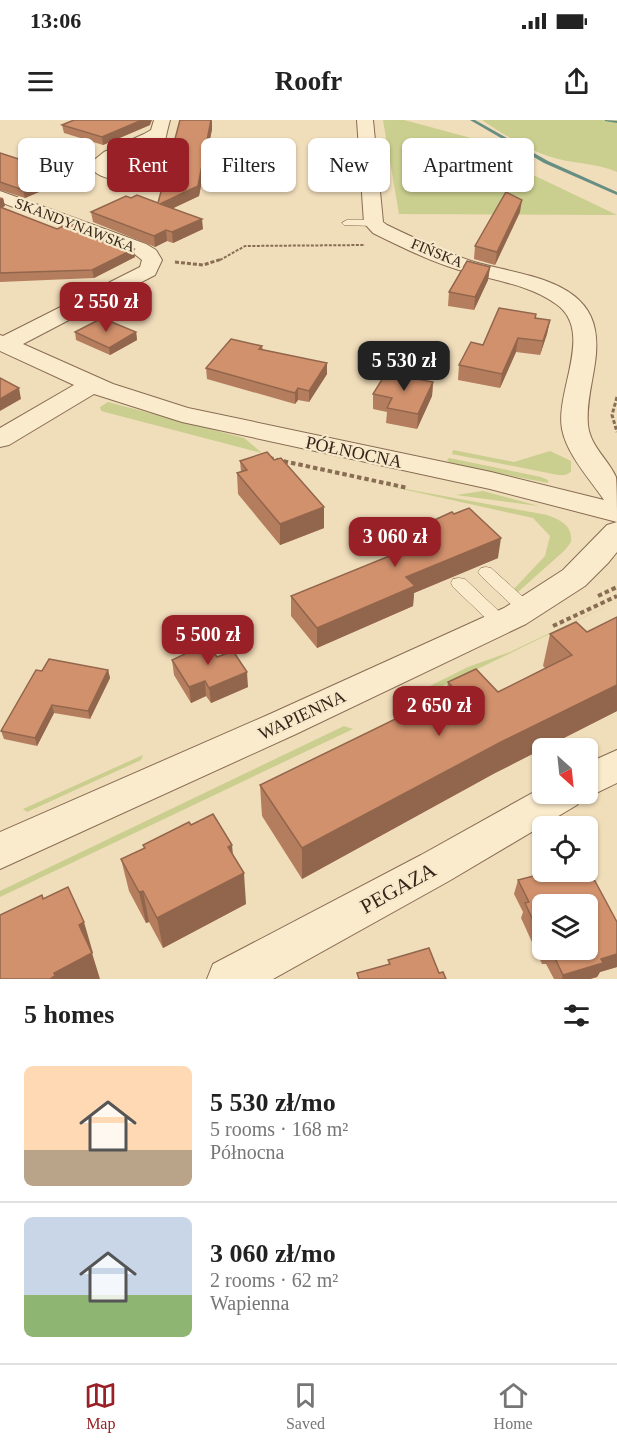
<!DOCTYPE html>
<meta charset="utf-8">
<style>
:root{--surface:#fff;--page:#f2f2f2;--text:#222;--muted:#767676;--line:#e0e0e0;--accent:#9a2027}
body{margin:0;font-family:Georgia,serif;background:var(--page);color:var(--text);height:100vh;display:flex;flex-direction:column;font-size:22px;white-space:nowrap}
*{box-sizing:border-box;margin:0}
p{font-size:20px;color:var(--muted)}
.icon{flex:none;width:33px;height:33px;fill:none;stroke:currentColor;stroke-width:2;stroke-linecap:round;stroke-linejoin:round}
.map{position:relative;height:859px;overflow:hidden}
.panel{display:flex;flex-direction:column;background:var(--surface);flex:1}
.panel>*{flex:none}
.top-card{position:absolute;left:18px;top:18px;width:582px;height:54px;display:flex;gap:12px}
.needle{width:39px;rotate:153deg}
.tools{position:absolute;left:532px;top:618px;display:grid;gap:12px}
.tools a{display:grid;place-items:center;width:66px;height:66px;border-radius:9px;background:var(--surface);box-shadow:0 2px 4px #0004;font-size:30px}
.price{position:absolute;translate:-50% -51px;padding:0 14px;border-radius:12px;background:var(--accent);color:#fff;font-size:20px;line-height:39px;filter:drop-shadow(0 2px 3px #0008)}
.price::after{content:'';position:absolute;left:50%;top:36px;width:18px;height:14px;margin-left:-9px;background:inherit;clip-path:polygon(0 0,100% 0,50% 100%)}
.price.active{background:#222;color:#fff}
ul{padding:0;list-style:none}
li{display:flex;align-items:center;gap:18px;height:150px;padding:0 24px}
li+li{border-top:2px solid var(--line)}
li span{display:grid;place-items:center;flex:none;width:168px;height:120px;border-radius:9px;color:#555}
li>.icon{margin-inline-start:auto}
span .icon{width:72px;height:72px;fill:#fffc;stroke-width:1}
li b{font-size:26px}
h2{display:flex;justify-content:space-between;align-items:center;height:72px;padding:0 24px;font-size:26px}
.pill{padding:0 21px;border-radius:9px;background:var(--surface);box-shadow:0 2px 4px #0004;font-size:21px;line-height:54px}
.pill.active{background:var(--accent);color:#fff}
.status{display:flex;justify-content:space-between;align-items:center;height:42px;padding:0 30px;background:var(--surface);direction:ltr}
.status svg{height:16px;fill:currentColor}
header{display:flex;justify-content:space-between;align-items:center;height:78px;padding:0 24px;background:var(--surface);font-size:27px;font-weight:600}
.menu{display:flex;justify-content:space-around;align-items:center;height:84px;border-top:2px solid var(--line);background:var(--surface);font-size:16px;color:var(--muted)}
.menu a{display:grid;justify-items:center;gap:3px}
.menu .active{color:var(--accent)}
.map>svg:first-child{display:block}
.green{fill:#cace8e}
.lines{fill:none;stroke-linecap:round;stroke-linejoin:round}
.stream{fill:#668e82;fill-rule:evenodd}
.lane-casing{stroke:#886c53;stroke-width:1}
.street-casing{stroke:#886c53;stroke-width:2}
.path-far2{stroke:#886c53;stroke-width:2;stroke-dasharray:3 1.5;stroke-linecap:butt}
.path-far1{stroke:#886c53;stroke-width:3;stroke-dasharray:4 2;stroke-linecap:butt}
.path{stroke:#886c53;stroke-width:4;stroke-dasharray:4.5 3;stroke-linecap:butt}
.lane{fill:#fbebcd;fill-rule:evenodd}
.street{fill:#fbebcd;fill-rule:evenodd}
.wall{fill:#b47d5e;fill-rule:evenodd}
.shaded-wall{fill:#92664c}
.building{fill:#d1916d;stroke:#92664c;stroke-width:1.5}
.labels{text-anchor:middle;stroke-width:4.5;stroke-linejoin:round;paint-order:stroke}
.far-street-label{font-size:15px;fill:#352619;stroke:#f7e8ca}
.street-label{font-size:18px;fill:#352619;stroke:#f7e8ca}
.near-street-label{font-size:21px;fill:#352619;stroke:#f7e8ca}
</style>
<div class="status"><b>13:06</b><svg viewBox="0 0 49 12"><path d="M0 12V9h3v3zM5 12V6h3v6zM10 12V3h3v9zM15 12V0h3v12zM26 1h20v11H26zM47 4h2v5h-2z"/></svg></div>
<header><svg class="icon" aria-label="menu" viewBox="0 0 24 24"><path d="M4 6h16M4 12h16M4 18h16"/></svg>Roofr<svg class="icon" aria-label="share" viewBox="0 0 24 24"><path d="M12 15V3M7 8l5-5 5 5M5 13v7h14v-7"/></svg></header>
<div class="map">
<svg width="617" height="859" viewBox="0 0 617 859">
<rect width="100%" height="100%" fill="#f0ddba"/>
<g class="green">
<path d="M 383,0 L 404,0 L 471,18 L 504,41 L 617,95 L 399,94 Z"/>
<path d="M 482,0 L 617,0 L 617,52 C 595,42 570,44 548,36 C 526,28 502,14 482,0 Z"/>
<path d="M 108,282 L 244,318 L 262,333 L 101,291 L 100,287 Z"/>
<path d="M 453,330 L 514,342 L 550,331 L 571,341 L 571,352 L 565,355 L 558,355 L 452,334 Z"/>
<path d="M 449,338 L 541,357 L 548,360 L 548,363 L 451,344 L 447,340 Z"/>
<path d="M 384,365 L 547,395 C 561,400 573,406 571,422 L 565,430 L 518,472 L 513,470 L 545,436 L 550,416 L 533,398 Z"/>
<path d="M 483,371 L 539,386 L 456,375 Z"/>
<path d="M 617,481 L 406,584 L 404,579 L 468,547 L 510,532 Z"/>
<path d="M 344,606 L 353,609 L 0,777 L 0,771 Z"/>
<path d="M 143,635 L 141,640 L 27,692 L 23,689 Z"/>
</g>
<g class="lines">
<g class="stream">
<path d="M 470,0 L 475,0 L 548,41 L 617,72 L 617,75 L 544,43 Z"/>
<path d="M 605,0 L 617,1 L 617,3 L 605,1 Z"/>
</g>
<g class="lane-casing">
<g id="lane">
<path d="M 347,100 L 374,100 L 379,103 L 374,106 L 344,105 L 342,103 Z"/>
<path d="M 486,447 L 491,448 L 532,485 L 534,489 L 532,493 L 520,493 L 481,456 L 478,452 L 481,448 Z"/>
<path d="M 459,458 L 465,459 L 506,498 L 508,502 L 506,506 L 494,506 L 453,467 L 451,463 L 453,459 Z"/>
</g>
</g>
<g class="street-casing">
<g id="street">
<path d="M 154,0 L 170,0 C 161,31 162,70 117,60 C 105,58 95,55 88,45 L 104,32 L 144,14 L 151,10 ZM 148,25 L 144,38 L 137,49 L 123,51 L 107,45 Z"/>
<path d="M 357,0 L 373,0 L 383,102 L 387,105 C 414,118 442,131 471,141 C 512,154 586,157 595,210 C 601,242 585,273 588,305 C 590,326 608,339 616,357 C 617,368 617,390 617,402 L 490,369 L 182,302 L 94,274 L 9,325 L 0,327 L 0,308 L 74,265 L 0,231 L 0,215 L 3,216 L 140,147 L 142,140 L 132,132 L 0,82 L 0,71 L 146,124 L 156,130 L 162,140 L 155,155 L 23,224 L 113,264 L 188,288 L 491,352 L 604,380 C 590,359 567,335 562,309 C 555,271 595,211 556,184 C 530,165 496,161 466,152 C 434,143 403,128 373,113 L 364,103 Z"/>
<path d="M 617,402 L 617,432 L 608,443 L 585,466 L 526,504 L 296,614 L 0,749 L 0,712 L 270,594 L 504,488 L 563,450 L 607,405 Z"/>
<path d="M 617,630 L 617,663 L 588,677 L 583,675 L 577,685 L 449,761 L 273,859 L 207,859 L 213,844 L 421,735 L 543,667 L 543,674 L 588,674 L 588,643 Z"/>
</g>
</g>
<path class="path-far2" d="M 220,140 L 245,126 L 365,125"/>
<g class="path-far1">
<path d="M 175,142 L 203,145 L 222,139"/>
<path d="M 617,277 L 612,295 L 617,312"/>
</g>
<g class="path">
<path d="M 269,338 L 408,368"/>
<path d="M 598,476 L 617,467"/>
<path d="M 553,506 L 617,476"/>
</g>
<use href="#lane" class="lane"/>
<use href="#street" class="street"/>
</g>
<g class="wall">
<path d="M 212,0 L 212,9 L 199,76 L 173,88 L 203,109 L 173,123 L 167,121 L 155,127 L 93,102 L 91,92 L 158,83 Z"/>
<path d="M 62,5 L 150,5 L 103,25 L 64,13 Z"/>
<path d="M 0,33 L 37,49 L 47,56 L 51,58 L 53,66 L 25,78 L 0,70 Z"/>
<path d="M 0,77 L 3,78 L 5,86 L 2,87 L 57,109 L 134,129 L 135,137 L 94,158 L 0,162 Z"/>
<path d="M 520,92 L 495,145 L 474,139 L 475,126 Z"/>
<path d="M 490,147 L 488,160 L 474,190 L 448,186 L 449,172 Z"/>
<path d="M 536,198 L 550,200 L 547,214 L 540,235 L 516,232 L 500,268 L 458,260 L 459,245 L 483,225 Z"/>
<path d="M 75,212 L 136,212 L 137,220 L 110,235 L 76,220 Z"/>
<path d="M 262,226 L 263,230 L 327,243 L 327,254 L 309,282 L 298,280 L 295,284 L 207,259 L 206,248 Z"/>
<path d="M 433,262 L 432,276 L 417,309 L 386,303 L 387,292 L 373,289 L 373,274 Z"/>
<path d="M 240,341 L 324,408 L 280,425 L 238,374 L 237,353 L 241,352 Z"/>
<path d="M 454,394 L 498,438 L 414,473 L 413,486 L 317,528 L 291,496 L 291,476 L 409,428 L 410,411 Z"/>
<path d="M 617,497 L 617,591 L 495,653 L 302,759 L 262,696 L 260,665 L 446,574 L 448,562 L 498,572 L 545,548 L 543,546 L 550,514 L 587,512 Z"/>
<path d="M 217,537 L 248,567 L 211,583 L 206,576 L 191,583 L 174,555 L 172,540 Z"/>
<path d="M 108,550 L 110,558 L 90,599 L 54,593 L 37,626 L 4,619 L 1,611 L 42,551 Z"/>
<path d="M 191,705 L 233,734 L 246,784 L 163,828 L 149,802 L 146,803 L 129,771 L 121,739 L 144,728 L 143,725 Z"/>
<path d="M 557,753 L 617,802 L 617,847 L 600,852 L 597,857 L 590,859 L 554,859 L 546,844 L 542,844 L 521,798 L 523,792 L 514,774 L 518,760 ZM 543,784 L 588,830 L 543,830 Z"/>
</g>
<g class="shaded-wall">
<path d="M 142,0 L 152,0 L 150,5 L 103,25 L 102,17 Z"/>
<path d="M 212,0 L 212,9 L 199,76 L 161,94 L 160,84 Z"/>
<path d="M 46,52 L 48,59 L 51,58 L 53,66 L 25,78 L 23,70 L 41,54 Z"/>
<path d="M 3,78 L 5,86 L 0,88 L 0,79 Z"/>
<path d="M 522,80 L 520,92 L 495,145 L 497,132 Z"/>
<path d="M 202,99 L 203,109 L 173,123 L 172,112 Z"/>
<path d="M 166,110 L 167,121 L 155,127 L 154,116 Z"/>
<path d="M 134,129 L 135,137 L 94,158 L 92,150 Z"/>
<path d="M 490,147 L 488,160 L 474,190 L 475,177 Z"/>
<path d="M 550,200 L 547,214 L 540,235 L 543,221 Z"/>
<path d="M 136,212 L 137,220 L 110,235 L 109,228 Z"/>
<path d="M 518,218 L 516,232 L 500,268 L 502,254 Z"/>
<path d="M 327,243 L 327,254 L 309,282 L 309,271 Z"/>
<path d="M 433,262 L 432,276 L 417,309 L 418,294 Z"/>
<path d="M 19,268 L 21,279 L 0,291 L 0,279 Z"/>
<path d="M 298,268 L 298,280 L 295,284 L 295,273 Z"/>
<path d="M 324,387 L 324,408 L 280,425 L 280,404 Z"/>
<path d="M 501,418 L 498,438 L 414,473 L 413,486 L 317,528 L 317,508 L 406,457 Z"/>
<path d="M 108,550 L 110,558 L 90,599 L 88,591 Z"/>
<path d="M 247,552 L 248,567 L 211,583 L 209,568 Z"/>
<path d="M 205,561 L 206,576 L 191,583 L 189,567 Z"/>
<path d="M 617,565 L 617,591 L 495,653 L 302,759 L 302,728 L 501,622 Z"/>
<path d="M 52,585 L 54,593 L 37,626 L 35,618 Z"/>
<path d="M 232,725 L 235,757 L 228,727 Z"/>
<path d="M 244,753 L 246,784 L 163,828 L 157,798 Z"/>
<path d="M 143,771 L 149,802 L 146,803 L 139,772 Z"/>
<path d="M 84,802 L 93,833 L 90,834 L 92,833 L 100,859 L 50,859 L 54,853 L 79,805 Z"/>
<path d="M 617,834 L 617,847 L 600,852 L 597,857 L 590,859 L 562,859 L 563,855 L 601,839 Z"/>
</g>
<g class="building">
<path d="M 74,0 L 142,0 L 102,17 L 62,5 Z"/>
<path d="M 180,0 L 211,0 L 198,66 L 160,84 L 202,99 L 172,112 L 166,110 L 154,116 L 91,92 L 126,76 L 131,78 L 137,75 L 158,83 Z"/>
<path d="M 0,33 L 37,45 L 33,47 L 46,52 L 41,54 L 51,58 L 23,70 L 0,62 Z"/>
<path d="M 506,72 L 522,80 L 497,132 L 475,126 Z"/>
<path d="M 0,87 L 57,109 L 70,103 L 134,129 L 92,150 L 0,153 Z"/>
<path d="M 467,141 L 490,147 L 475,177 L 449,172 Z"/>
<path d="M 499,188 L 536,194 L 535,198 L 550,200 L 543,221 L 518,218 L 502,254 L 459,245 L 471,222 L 483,225 Z"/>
<path d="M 102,198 L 136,212 L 109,228 L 75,212 Z"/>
<path d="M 231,219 L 262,226 L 259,229 L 327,243 L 309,271 L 298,268 L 295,273 L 206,248 Z"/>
<path d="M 386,253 L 433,262 L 418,294 L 387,288 L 392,278 L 373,274 Z"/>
<path d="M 0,258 L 19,268 L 0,279 Z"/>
<path d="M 267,332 L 274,340 L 281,338 L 324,387 L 280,404 L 237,353 L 247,350 L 240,341 Z"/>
<path d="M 469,388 L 501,418 L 406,457 L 415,466 L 317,508 L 291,476 L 419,424 L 410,411 L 452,392 L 454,394 Z"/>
<path d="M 617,497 L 617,565 L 501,622 L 302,728 L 260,665 L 455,570 L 448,562 L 476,549 L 498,572 L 572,535 L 550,514 L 576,502 L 587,512 Z"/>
<path d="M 194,521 L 209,525 L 217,537 L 233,531 L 247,552 L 209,568 L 205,561 L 189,567 L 172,540 L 189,532 Z"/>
<path d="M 49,539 L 108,550 L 88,591 L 52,585 L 35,618 L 1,611 L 36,550 L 42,551 Z"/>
<path d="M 213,694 L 232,725 L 228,727 L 244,753 L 157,798 L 143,771 L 139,772 L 121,739 L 145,728 L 143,725 L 189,702 L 191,705 Z"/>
<path d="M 588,748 L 617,802 L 617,834 L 601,839 L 603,843 L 563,855 L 551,830 L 547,830 L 588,830 L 588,784 L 543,784 L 543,822 L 525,783 L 529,782 L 518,760 L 549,752 L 557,752 L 557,753 L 564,752 L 588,752 Z"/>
<path d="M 68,767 L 84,802 L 79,805 L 92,833 L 54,853 L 55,856 L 50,859 L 0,859 L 0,795 L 42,775 L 43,779 Z"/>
<path d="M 429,828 L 439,853 L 443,852 L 446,859 L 359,859 L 357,853 L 390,844 L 388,840 Z"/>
</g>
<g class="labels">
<g class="far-street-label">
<text transform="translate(75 105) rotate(21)" y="5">SKANDYNAWSKA</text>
<text transform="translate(437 133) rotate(22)" y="5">FIŃSKA</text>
</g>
<g class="street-label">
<text transform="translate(354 332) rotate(12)" y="6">PÓŁNOCNA</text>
<text transform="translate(302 595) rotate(-25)" y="6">WAPIENNA</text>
</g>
<g class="near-street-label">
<text transform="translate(398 768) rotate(-29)" y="7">PEGAZA</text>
</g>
</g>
</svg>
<div class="tools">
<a><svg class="needle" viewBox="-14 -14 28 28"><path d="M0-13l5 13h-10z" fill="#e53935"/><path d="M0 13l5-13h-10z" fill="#767676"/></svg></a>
<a><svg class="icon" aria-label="locate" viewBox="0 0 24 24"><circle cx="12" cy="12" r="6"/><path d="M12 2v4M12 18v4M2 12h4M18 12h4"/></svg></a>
<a><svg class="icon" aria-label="layers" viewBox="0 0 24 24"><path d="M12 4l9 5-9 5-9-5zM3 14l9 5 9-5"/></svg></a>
</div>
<b class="price" style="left:106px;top:213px">2 550 zł</b>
<b class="price active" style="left:404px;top:272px">5 530 zł</b>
<b class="price" style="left:395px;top:448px">3 060 zł</b>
<b class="price" style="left:208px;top:546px">5 500 zł</b>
<b class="price" style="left:439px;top:617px">2 650 zł</b>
<div class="top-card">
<a class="pill">Buy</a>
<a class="pill active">Rent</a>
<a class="pill">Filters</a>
<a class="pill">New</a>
<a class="pill">Apartment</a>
</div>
</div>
<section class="panel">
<h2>5 homes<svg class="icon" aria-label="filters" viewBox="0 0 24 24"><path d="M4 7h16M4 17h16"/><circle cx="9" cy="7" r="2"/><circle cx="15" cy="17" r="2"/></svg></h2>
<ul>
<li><span style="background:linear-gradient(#ffd9b3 70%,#b9a48a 0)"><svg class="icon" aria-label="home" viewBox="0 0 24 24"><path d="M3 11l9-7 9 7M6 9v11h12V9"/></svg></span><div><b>5 530 zł/mo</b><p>5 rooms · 168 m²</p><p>Północna</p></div></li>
<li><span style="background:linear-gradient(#c9d6e8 65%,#8fb573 0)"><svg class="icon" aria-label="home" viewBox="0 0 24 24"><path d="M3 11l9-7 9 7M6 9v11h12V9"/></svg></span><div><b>3 060 zł/mo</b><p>2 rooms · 62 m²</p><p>Wapienna</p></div></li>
</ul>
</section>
<nav class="menu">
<a class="active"><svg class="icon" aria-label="map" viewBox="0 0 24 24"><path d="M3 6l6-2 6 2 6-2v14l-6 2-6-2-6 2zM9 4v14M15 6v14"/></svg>Map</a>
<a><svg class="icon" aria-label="saved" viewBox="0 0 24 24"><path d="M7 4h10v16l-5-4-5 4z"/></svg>Saved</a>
<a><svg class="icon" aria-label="home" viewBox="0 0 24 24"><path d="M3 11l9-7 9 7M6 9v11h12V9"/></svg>Home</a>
</nav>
